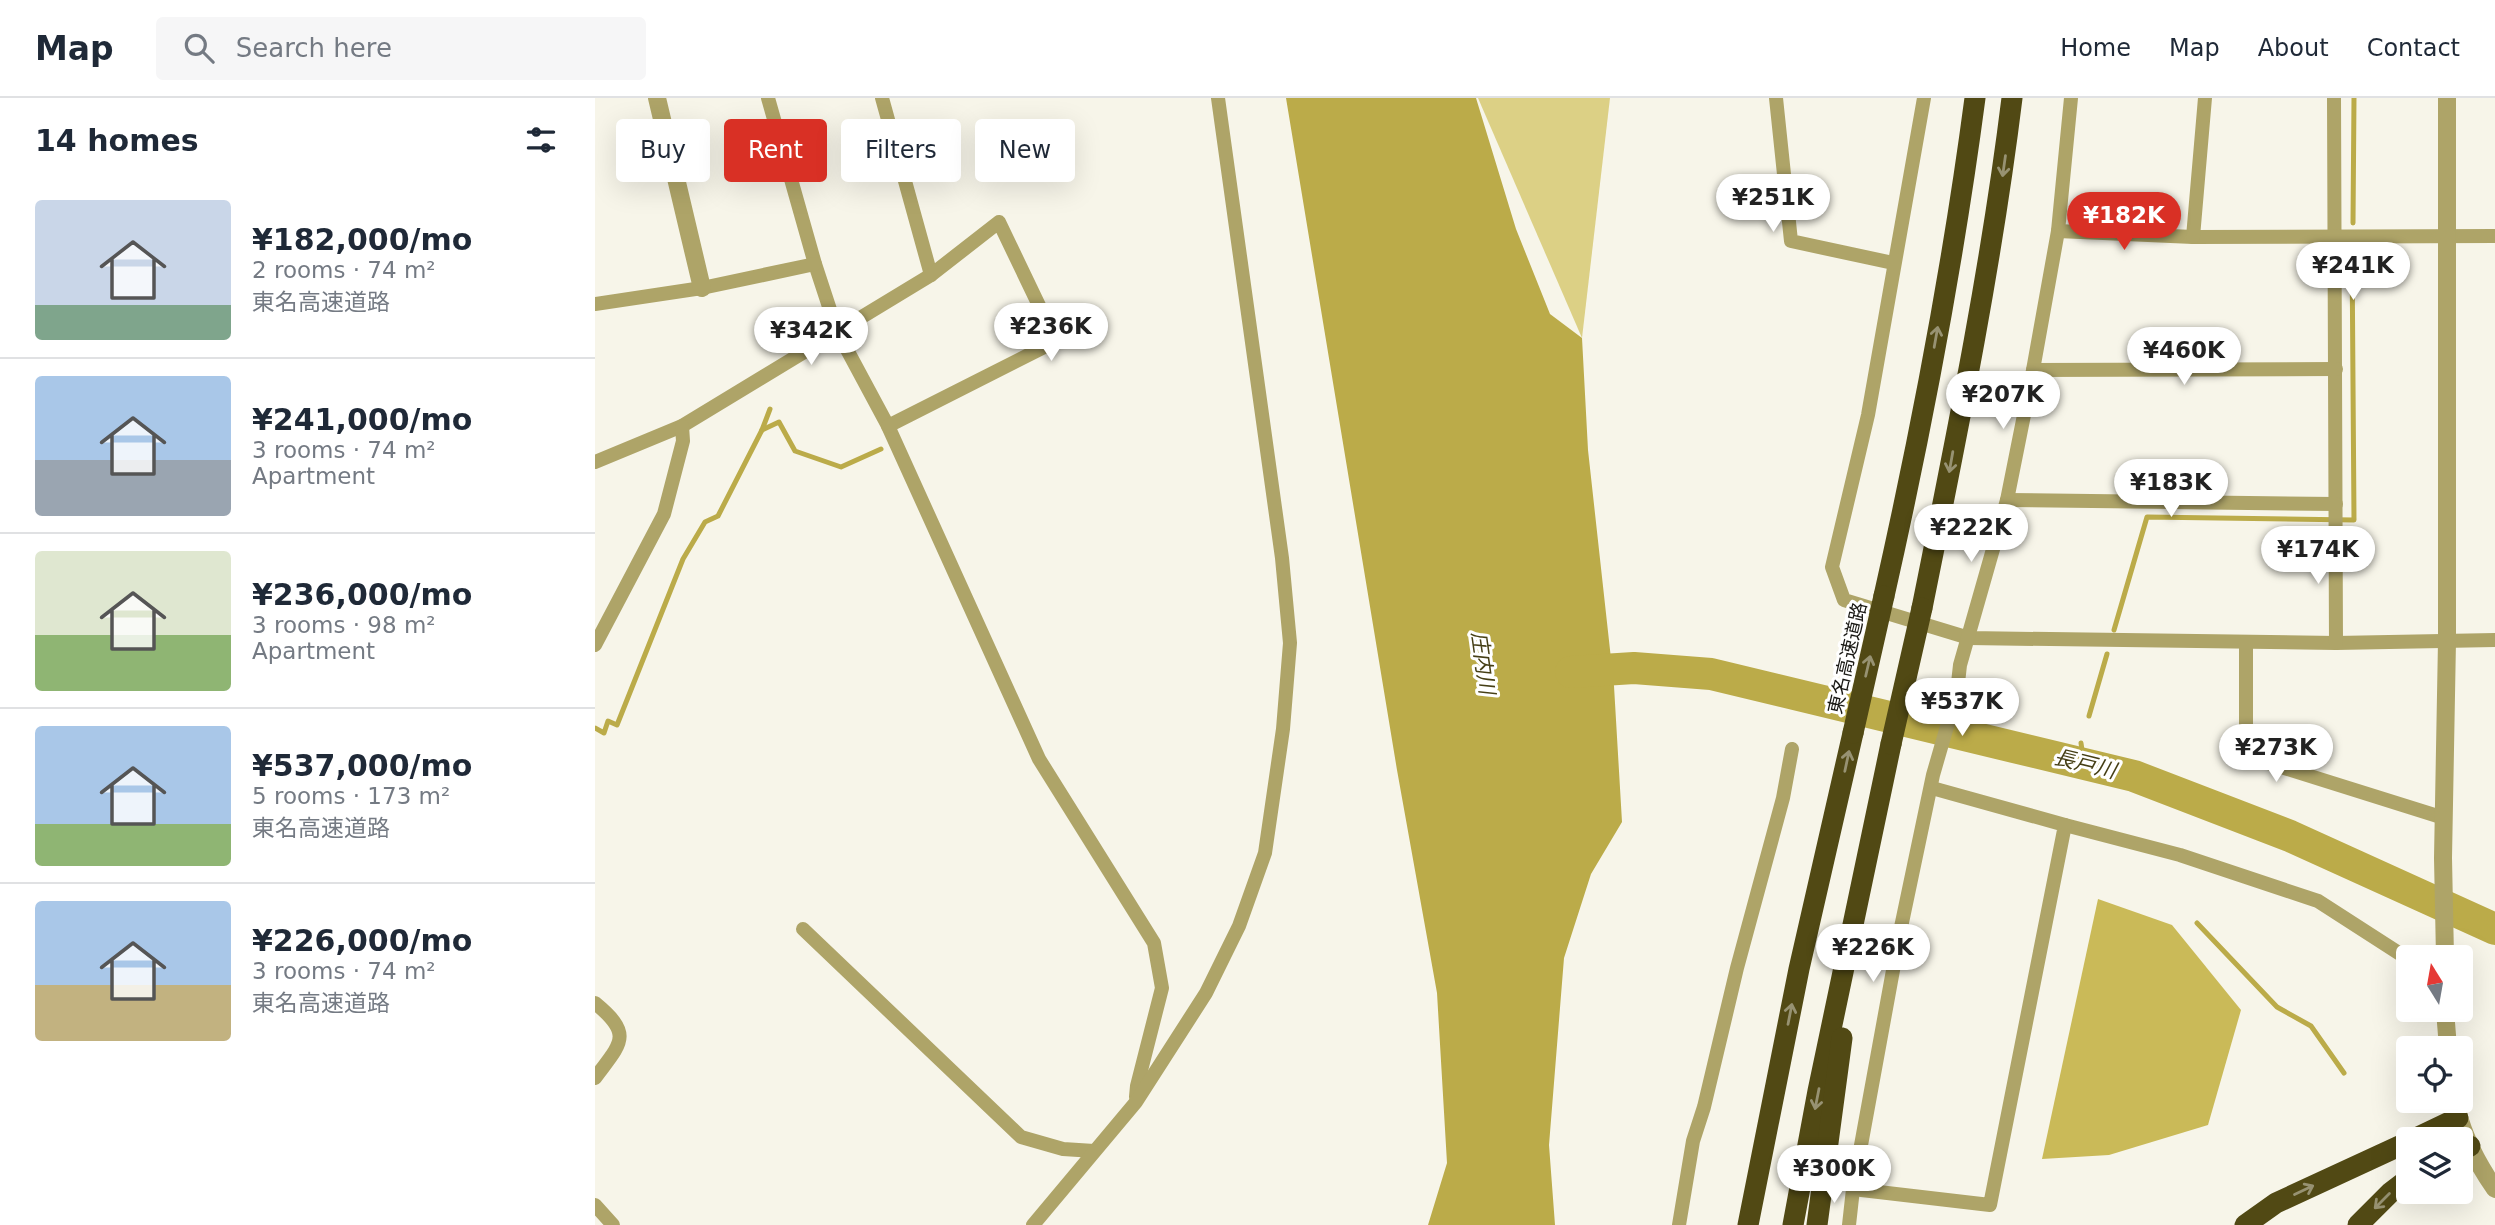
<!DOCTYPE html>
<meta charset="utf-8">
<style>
:root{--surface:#fff;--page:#f6f6f7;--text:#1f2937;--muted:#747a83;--line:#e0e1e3;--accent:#d93025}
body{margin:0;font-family:"DejaVu Sans","Noto Sans JP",sans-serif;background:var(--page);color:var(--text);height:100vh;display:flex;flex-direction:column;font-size:26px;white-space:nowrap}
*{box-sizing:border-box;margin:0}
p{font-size:23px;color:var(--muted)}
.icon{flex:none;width:38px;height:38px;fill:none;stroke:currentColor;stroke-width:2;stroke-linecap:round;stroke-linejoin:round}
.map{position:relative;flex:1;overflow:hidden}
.drawer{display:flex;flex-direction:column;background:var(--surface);width:595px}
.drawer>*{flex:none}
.banner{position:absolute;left:21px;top:21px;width:665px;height:63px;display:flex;gap:14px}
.needle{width:46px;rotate:349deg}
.fabs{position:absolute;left:1801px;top:847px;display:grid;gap:14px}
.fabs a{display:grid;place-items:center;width:77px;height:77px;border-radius:7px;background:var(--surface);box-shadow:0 7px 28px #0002;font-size:35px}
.price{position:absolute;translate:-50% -60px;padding:0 16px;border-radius:24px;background:#fff;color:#222;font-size:23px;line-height:46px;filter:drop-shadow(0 2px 4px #0008)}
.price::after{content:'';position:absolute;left:50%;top:42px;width:21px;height:16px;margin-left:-10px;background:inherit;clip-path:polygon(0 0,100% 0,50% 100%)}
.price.current{background:var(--accent);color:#fff}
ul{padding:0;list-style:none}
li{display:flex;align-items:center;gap:21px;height:175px;padding:0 35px}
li+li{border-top:2px solid var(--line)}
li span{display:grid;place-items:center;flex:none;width:196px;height:140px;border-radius:7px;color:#555}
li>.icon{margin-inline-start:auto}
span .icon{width:84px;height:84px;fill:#fffc;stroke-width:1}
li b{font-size:30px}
h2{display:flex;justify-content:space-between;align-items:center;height:84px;padding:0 35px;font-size:30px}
.chip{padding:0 24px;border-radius:7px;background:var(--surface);box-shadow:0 7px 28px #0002;font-size:24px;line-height:63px}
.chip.current{background:var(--accent);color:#fff}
header{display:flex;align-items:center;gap:42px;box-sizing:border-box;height:98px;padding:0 35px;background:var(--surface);border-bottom:2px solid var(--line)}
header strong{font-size:33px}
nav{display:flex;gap:38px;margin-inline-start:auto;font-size:24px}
.search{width:490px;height:63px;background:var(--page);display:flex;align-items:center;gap:18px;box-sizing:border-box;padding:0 24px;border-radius:7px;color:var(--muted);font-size:26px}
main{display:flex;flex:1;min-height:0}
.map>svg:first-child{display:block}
.green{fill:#dcd085}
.forest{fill:#caba58}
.water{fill:#bbab49}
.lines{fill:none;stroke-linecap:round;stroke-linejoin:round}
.stream{stroke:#bbab49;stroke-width:5}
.river{stroke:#bbab49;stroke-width:32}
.minor{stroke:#aea468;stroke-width:14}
.tertiary{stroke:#aea468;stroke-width:18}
.motorway{stroke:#514914;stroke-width:21}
.motorway-bridge{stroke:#514914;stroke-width:21}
.oneway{stroke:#979272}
.labels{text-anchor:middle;stroke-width:6;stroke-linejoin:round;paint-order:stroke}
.street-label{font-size:19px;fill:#181713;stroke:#fff}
.water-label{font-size:21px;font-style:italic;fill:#463f16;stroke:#fff}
</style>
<header>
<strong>Map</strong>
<div class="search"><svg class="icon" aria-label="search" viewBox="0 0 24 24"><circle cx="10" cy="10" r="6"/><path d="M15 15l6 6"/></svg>Search here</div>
<nav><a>Home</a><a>Map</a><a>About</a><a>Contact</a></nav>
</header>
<main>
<section class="drawer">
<h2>14 homes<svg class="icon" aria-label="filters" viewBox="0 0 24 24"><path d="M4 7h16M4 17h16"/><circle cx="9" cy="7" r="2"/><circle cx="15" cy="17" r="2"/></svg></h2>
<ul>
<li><span style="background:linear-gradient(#c9d6e8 75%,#7fa58c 0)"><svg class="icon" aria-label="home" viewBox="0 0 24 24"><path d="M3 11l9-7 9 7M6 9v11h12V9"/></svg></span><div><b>¥182,000/mo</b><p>2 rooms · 74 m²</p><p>東名高速道路</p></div></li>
<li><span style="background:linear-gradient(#a9c7e8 60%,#9aa5b1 0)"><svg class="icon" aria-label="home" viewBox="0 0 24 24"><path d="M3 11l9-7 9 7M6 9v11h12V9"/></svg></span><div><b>¥241,000/mo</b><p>3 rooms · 74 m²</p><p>Apartment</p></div></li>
<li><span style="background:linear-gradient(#dfe7d0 60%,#8fb573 0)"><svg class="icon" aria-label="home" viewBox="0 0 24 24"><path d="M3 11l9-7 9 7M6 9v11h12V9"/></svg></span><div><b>¥236,000/mo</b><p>3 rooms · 98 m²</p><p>Apartment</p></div></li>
<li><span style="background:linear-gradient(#a9c7e8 70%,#8fb573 0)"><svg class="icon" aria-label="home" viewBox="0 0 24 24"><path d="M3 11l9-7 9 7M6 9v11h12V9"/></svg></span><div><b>¥537,000/mo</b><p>5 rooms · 173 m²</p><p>東名高速道路</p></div></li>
<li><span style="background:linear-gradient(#a9c7e8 60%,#c2b280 0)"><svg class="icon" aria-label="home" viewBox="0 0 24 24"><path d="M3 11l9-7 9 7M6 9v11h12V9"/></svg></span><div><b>¥226,000/mo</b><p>3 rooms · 74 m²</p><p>東名高速道路</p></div></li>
</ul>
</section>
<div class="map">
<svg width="1900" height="1127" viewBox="0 0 1900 1127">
<rect width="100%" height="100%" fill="#f7f5e9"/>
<path class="green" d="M 883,0 L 1015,0 L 987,240 Z"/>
<path class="forest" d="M 1503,801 L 1577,827 L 1646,912 L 1613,1027 L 1514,1057 L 1447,1061 Z"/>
<path class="water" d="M 691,0 L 881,0 L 921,131 L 955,216 L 987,240 L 993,352 L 1019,588 L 1027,724 L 996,776 L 969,860 L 954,1047 L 960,1127 L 833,1127 L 852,1065 L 842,895 L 802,672 Z"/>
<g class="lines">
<g class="stream">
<path d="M 1758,125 L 1759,0"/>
<path d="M 167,332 L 184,324 L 200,353 L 246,369 L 286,351"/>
<path d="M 1519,532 L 1552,419 L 1759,422 L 1757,149"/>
<path d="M 1494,618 L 1512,556"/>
<path d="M 0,630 L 9,635 L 13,623 L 22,627 L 88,461 L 110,424 L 123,418 L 167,332 L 175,311"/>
<path d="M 1486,645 L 1489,666"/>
<path d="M 1602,825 L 1682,909 L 1716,928 L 1749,975"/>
</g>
<path class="river" d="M 976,574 L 1039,570 L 1116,576 L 1539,678 L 1695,738 L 1900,831"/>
<g class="minor">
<path d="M 173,0 L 220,166 L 242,233 L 293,328 L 444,661 L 559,845 L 567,890 L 542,988 L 541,999"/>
<path d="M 287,0 L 336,177"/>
<path d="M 1181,0 L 1196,143 L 1298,165"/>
<path d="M 1329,0 L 1273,317 L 1237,469 L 1249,502 L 1374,540 L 1741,545 L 1900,542"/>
<path d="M 1739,0 L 1741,545"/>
<path d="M 1463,133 L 1598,139 L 1900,138"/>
<path d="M 1598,139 L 1610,0"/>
<path d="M 0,206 L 107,190 L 220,166"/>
<path d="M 1438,272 L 1741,271"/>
<path d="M 0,364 L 87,328 L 336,177 L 404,124 L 461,243 L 293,328"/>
<path d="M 1412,402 L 1741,406"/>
<path d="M 1651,544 L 1651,658 L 1849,720"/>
<path d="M 0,547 L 69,416 L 88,343 L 87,328"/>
<path d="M 1470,727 L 1585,757 L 1723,803 L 1813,861"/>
<path d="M 208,831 L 426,1039 L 468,1051 L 499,1053"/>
<path d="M 0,905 C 39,937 26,945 0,980"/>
<path d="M 1258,1091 L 1395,1107 L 1470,727 L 1337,690"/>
<path d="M 0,1107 L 18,1127"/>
<path d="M 438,1127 L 541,1004 L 611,895 L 644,828 L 670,755 L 688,631 L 695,545 L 687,460 L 623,0"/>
<path d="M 1084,1127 L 1098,1043 L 1109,1009 L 1142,870 L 1188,700 L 1197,651"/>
<path d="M 1254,1127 L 1258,1091 L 1305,834 L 1338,677 L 1362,594 L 1365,567 L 1412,402 L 1438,272 L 1463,133 L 1476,0"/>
</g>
<g class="tertiary">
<path d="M 62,0 L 107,190"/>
<path d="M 1850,859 L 1848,760 L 1852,543 L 1852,0"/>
<path d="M 1850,912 L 1853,950"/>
<path d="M 1860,1003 C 1866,1034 1882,1065 1900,1091"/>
</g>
<g class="motorway">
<path d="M 1289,498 C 1326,334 1358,167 1380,0"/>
<path d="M 1327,510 C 1361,341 1396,171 1417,0"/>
<path d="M 1819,1041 L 1863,1020"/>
<path d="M 1866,1053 L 1875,1048"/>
<path d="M 1153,1127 L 1204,871 L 1258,635"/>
<path d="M 1198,1127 L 1223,993 L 1296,646"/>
<path d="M 1222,1127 L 1247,940"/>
<path d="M 1650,1127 L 1681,1105 L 1813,1044"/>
<path d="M 1763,1127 L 1796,1094 L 1813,1081"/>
</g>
<g class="motorway-bridge">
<path d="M 1258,635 L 1289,498"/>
<path d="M 1296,646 L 1327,510"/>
</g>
</g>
<defs><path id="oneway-shaft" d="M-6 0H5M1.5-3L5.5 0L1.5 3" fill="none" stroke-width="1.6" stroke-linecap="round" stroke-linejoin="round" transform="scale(1.75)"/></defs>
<g class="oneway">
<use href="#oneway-shaft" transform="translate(1409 68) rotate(98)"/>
<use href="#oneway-shaft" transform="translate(1341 239) rotate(-80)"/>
<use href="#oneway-shaft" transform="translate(1356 364) rotate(100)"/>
<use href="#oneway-shaft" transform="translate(1273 568) rotate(-77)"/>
<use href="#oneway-shaft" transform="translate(1252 663) rotate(-78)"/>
<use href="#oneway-shaft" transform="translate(1195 916) rotate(-79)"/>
<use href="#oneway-shaft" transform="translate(1222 1001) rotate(101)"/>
<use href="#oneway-shaft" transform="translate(1709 1092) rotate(-25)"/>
<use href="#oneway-shaft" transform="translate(1787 1103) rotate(135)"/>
</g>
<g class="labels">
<g class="street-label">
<text transform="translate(1252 560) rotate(-77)" y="7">東名高速道路</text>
</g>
<g class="water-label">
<text transform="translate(888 565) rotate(82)" y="7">庄内川</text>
<text transform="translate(1490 666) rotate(14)" y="7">長戸川</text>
</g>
</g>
</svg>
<div class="fabs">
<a><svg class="needle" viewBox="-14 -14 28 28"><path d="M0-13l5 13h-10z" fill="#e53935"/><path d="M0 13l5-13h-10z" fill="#747a83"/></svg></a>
<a><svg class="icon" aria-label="locate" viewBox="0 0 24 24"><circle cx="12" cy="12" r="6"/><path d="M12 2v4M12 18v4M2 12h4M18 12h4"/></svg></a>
<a><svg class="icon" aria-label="layers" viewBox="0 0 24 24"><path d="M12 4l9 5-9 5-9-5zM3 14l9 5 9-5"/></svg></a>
</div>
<b class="price" style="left:1178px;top:136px">¥251K</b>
<b class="price current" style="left:1529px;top:154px">¥182K</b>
<b class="price" style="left:1758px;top:204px">¥241K</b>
<b class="price" style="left:456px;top:265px">¥236K</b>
<b class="price" style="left:216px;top:269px">¥342K</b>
<b class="price" style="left:1589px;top:289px">¥460K</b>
<b class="price" style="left:1408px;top:333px">¥207K</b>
<b class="price" style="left:1576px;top:421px">¥183K</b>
<b class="price" style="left:1376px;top:466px">¥222K</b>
<b class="price" style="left:1723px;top:488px">¥174K</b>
<b class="price" style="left:1367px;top:640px">¥537K</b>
<b class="price" style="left:1681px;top:686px">¥273K</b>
<b class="price" style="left:1278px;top:886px">¥226K</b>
<b class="price" style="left:1239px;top:1107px">¥300K</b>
<div class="banner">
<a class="chip">Buy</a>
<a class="chip current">Rent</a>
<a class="chip">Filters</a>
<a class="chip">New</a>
</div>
</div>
</main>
